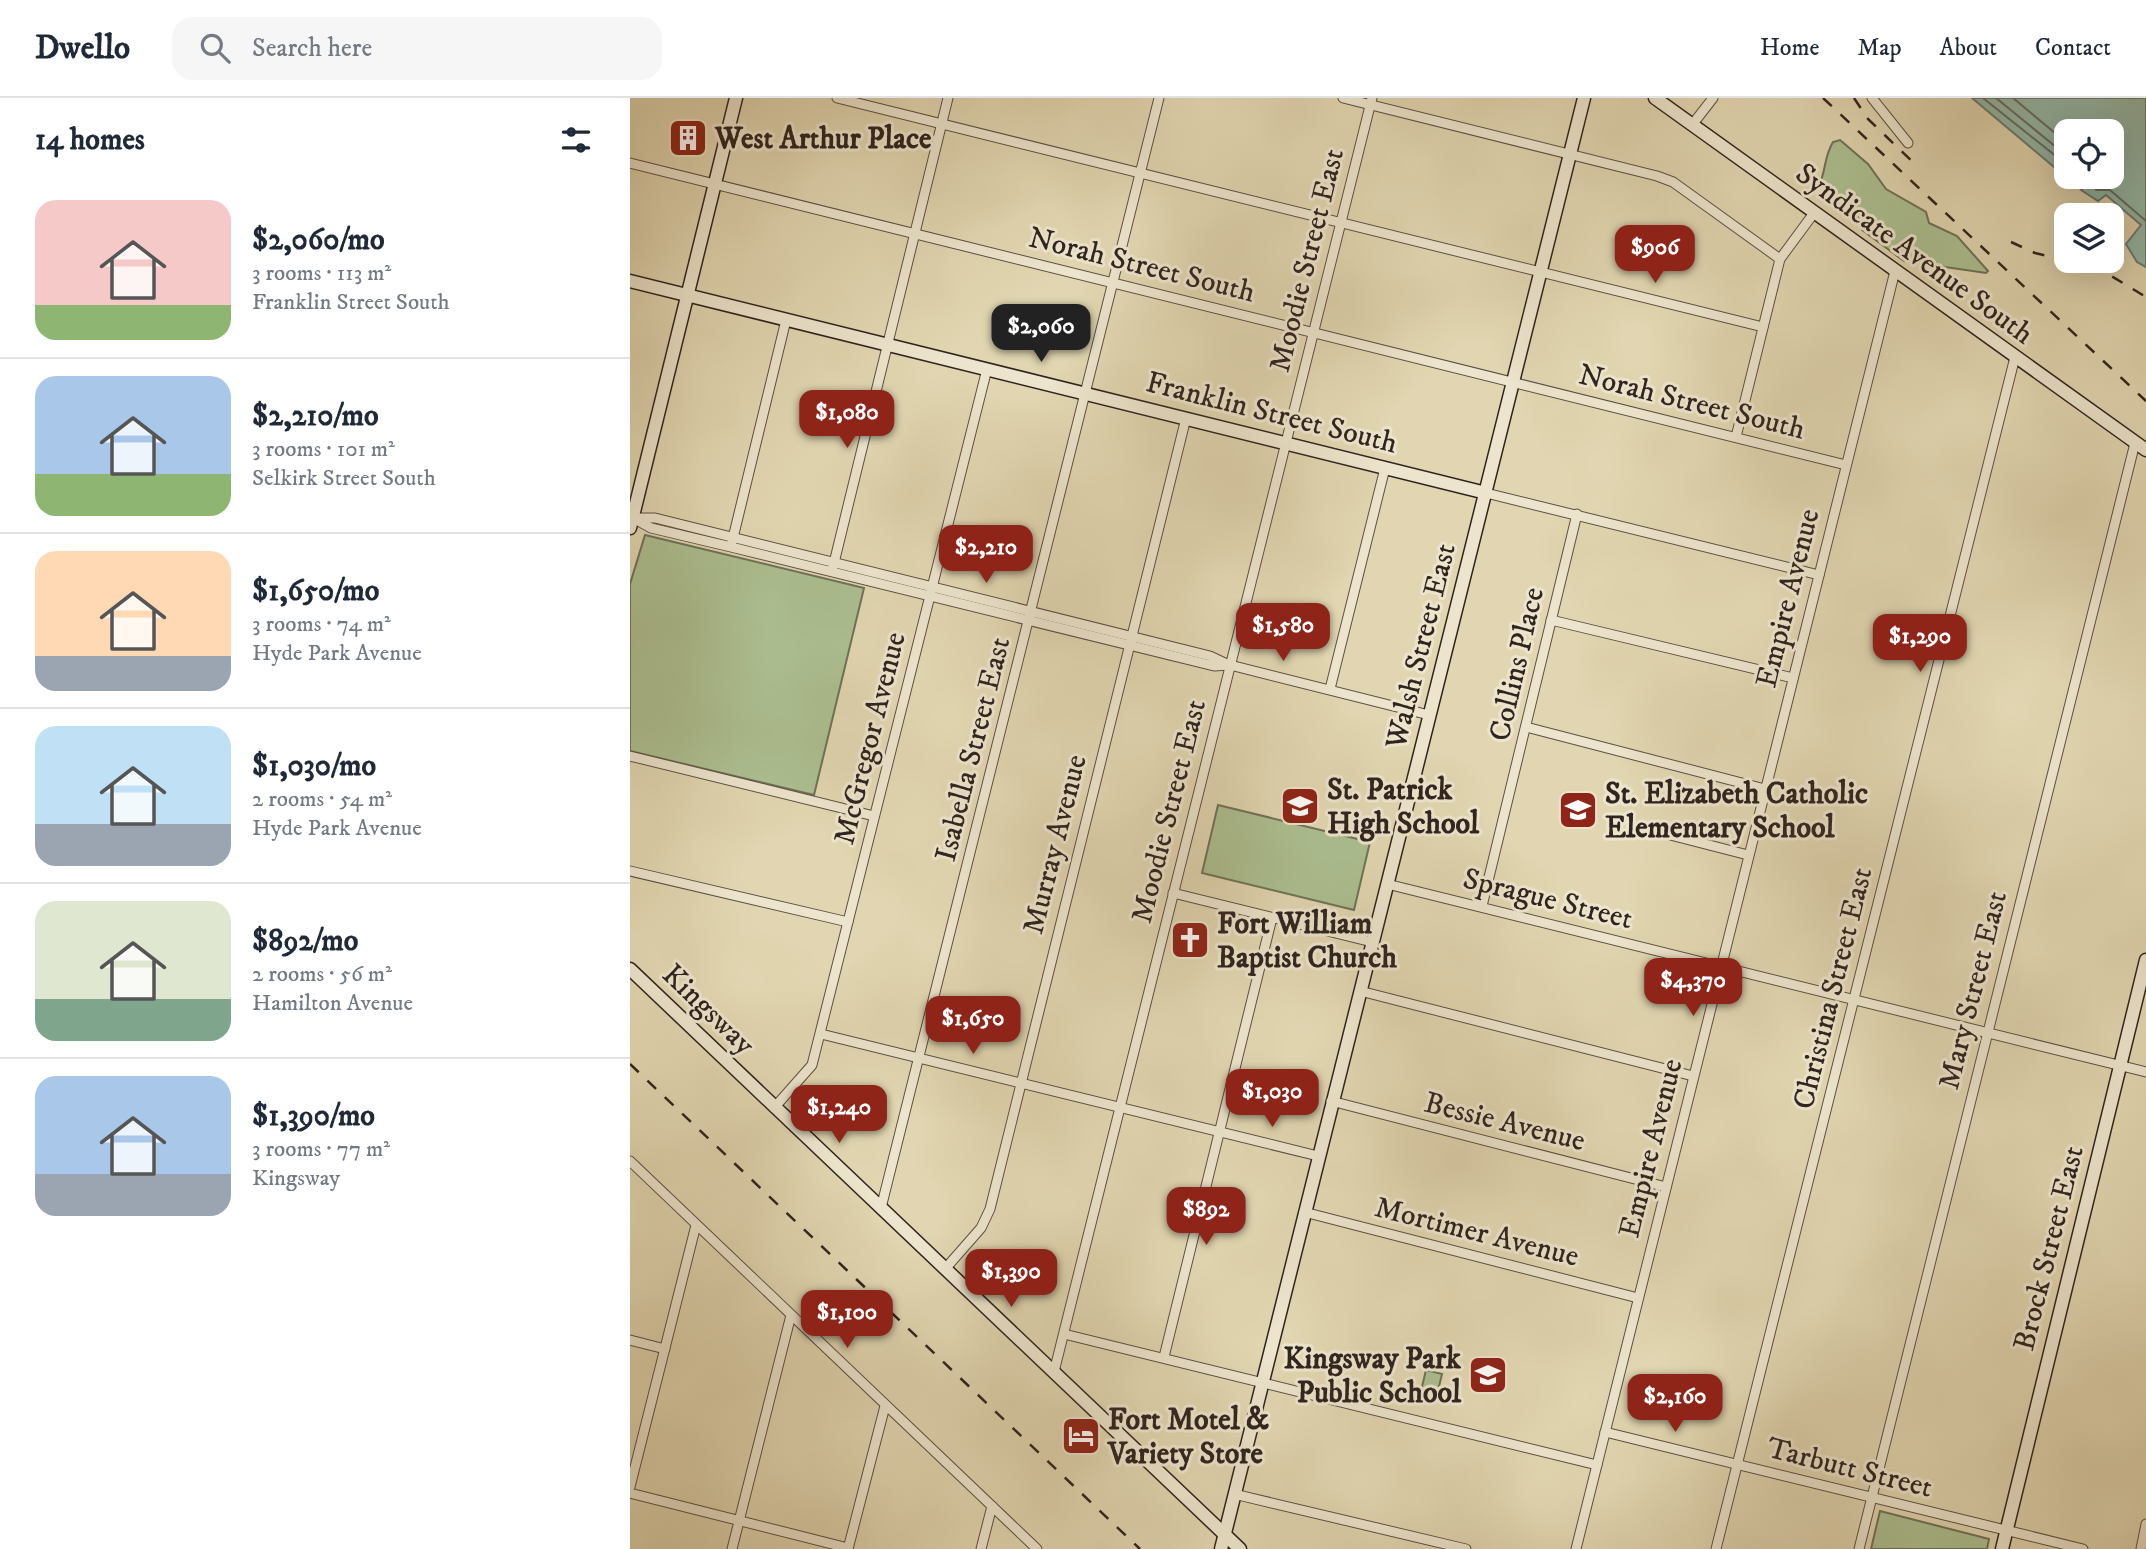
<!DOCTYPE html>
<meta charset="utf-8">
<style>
:root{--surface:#fff;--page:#f6f6f7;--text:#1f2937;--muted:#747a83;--line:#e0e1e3;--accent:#8f2418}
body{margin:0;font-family:"IM FELL DW Pica",serif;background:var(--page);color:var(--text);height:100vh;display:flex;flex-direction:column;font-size:26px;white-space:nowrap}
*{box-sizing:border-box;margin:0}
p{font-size:23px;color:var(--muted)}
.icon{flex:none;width:38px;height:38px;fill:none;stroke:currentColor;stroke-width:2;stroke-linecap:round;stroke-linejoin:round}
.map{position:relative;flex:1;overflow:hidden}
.side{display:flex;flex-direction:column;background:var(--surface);width:630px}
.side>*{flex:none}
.buttons{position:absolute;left:1424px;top:21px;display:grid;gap:14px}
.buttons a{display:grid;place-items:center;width:70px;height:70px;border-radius:14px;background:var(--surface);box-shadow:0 7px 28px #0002;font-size:35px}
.price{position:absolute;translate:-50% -60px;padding:0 16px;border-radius:14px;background:var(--accent);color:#fff;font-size:23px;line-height:46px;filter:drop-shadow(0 2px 4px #0008)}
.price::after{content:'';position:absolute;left:50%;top:42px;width:21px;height:16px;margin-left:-10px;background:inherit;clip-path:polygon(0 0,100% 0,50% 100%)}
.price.on{background:#222;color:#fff}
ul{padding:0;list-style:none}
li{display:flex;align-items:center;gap:21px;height:175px;padding:0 35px}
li+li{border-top:2px solid var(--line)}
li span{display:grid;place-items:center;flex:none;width:196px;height:140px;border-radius:21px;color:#555}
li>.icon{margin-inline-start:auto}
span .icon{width:84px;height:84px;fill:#fffc;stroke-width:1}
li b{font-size:30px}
h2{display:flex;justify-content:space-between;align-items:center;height:84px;padding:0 35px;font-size:30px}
header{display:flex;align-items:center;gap:42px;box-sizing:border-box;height:98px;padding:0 35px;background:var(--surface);border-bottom:2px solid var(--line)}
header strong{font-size:33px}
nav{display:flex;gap:38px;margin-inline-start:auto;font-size:24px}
.search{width:490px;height:63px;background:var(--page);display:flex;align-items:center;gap:18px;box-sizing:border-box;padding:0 24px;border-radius:21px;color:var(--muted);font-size:26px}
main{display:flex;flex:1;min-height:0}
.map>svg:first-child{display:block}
.green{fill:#acbf91;stroke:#6e7258;stroke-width:2}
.water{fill:#94b9aa;stroke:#6c7d72;stroke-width:2}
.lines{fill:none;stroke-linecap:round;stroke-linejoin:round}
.shore{stroke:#626e64;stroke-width:2}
.street-casing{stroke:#5c5044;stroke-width:11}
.secondary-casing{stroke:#30241f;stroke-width:15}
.street{stroke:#ece4cc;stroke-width:9}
.secondary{stroke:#ece4cc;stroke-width:12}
.rail{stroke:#30241f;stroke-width:2.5;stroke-dasharray:12 12;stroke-linecap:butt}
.labels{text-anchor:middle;stroke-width:6;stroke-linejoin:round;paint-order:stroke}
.poi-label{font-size:30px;font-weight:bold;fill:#30241f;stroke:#ece4cc;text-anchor:start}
.street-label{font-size:30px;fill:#30241f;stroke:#ece4cc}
</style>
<header>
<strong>Dwello</strong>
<div class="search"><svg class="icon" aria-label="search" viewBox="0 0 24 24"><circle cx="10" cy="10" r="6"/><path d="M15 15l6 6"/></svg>Search here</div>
<nav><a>Home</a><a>Map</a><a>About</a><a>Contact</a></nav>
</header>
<main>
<section class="side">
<h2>14 homes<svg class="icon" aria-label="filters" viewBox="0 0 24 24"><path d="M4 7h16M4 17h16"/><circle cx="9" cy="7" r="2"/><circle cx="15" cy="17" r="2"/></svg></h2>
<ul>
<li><span style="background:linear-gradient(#f6c9c9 75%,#8fb573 0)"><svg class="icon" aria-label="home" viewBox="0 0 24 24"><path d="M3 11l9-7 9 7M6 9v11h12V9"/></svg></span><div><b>$2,060/mo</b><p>3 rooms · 113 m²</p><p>Franklin Street South</p></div></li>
<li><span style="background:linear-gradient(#a9c7e8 70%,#8fb573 0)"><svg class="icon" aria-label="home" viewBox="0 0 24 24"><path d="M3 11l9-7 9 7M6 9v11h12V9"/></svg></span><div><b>$2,210/mo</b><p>3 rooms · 101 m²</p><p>Selkirk Street South</p></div></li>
<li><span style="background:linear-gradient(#ffd9b3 75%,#9aa5b1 0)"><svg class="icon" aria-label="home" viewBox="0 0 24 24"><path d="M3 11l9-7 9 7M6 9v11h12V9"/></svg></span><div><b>$1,650/mo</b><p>3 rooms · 74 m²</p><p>Hyde Park Avenue</p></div></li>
<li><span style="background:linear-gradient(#bfe0f5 70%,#9aa5b1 0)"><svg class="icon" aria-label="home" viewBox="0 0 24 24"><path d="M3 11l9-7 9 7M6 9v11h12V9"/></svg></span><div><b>$1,030/mo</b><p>2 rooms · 54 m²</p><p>Hyde Park Avenue</p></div></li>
<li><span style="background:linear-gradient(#dfe7d0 70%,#7fa58c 0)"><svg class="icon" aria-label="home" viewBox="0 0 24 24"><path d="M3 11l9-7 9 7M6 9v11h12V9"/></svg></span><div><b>$892/mo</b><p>2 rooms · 56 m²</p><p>Hamilton Avenue</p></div></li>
<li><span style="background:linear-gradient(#a9c7e8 70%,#9aa5b1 0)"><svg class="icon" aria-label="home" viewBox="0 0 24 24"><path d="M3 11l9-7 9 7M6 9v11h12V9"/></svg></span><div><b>$1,390/mo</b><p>3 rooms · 77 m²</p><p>Kingsway</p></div></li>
</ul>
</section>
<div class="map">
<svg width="1516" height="1451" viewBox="0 0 1516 1451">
<rect width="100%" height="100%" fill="#e1d6b1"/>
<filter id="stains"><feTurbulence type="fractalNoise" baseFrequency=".00286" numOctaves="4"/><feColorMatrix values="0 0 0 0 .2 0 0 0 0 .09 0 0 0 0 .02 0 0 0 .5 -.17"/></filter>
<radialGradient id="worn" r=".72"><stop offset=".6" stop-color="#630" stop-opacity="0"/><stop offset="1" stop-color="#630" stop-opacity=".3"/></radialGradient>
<g class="green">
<path d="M 1210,42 L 1238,66 L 1256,91 L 1296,114 L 1299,125 L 1327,138 L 1358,173 L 1356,175 L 1274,163 L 1232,132 L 1225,111 L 1202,104 L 1190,85 C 1196,71 1194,59 1203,44 Z"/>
<path d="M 15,437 L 234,490 L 184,697 L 0,653 L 0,486 Z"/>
<path d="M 588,707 L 740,744 L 724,812 L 572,775 Z"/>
<path d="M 796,1272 L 812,1276 L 806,1301 L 790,1297 Z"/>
<path d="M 1250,1413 L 1359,1441 L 1357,1451 L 1241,1451 Z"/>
</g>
<path class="water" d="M 1342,0 L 1516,0 L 1516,169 L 1507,164 L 1496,146 L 1511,127 L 1476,97 L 1468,103 L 1451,92 L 1459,86 L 1450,79 L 1482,79 L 1482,33 L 1437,33 L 1437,74 L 1430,74 Z"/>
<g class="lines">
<g class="shore">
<path d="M 1353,0 L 1437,67"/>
<path d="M 1366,0 L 1437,58"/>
<path d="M 1383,0 L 1437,45"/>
<path d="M 1461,79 L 1466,92 L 1480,92 L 1516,123"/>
</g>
<g class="street-casing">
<g id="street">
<path d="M 207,0 L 1133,229"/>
<path d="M 713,0 L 1027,78 L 1043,84 L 1150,161"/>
<path d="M 1242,0 L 1278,45"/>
<path d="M 1062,27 L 1083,0"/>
<path d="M 0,65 L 1216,367"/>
<path d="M 1106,339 L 1150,161 L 1184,115"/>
<path d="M 856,395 L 1189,477"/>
<path d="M 3,420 L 21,430 L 101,449 L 584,568 L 600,567 L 799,617"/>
<path d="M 5,420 L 25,420 L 580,558 L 599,567"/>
<path d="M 102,444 L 156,222"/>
<path d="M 203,469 L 318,0"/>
<path d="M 921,522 L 1163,580"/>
<path d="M 700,591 L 755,370"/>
<path d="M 896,629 L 1135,691"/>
<path d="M 0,658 L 244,718"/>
<path d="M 1013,730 L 1118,757"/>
<path d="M 0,773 L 218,824"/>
<path d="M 757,786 L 1516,974"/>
<path d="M 543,795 L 742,844"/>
<path d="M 852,808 L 947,416"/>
<path d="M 730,893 L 1063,978"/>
<path d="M 191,936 L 688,1058"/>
<path d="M 701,1003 L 1036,1089"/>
<path d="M 144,1010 L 182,967 L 357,271"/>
<path d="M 0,1063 L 407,1451"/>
<path d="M 251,1110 L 529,0"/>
<path d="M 674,1114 L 1008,1200"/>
<path d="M 315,1171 L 351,1130 L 360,1111 L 556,320"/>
<path d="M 434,1236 L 967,1367"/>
<path d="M 0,1242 L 35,1251"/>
<path d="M 534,1259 L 642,820"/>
<path d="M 424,1274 L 742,0"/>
<path d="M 975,1334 L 1453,1451"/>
<path d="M 0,1389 L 66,1127"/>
<path d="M 0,1395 L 218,1450"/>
<path d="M 604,1396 L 836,1451"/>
<path d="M 102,1451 L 161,1217"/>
<path d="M 218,1451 L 255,1308"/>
<path d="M 351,1451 L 362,1408"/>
<path d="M 946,1451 L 1265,173"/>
<path d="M 1086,1451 L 1385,259"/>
<path d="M 1229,1451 L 1505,345"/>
<path d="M 1511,1451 L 1516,1426"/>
</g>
</g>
<g class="secondary-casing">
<g id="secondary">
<path d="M 1025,0 L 1516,352"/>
<path d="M 0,183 L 856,395"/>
<path d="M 0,430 L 106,0"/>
<path d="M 0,871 L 610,1451"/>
<path d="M 591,1451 L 954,0"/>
<path d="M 1372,1451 L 1516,862"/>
</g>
</g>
<use href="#street" class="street"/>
<use href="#secondary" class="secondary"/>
<g class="rail">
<path d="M 1193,0 L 1516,303"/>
<path d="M 1224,0 L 1238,21 L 1289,70"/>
<path d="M 1381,144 L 1405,155 L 1437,163"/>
<path d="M 1437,163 L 1478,176 L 1516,199"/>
<path d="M 0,966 L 510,1451"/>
</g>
</g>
<defs>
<g id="building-square" transform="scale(2.0125)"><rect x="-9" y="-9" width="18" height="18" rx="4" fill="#8f2418" stroke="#ece4cc"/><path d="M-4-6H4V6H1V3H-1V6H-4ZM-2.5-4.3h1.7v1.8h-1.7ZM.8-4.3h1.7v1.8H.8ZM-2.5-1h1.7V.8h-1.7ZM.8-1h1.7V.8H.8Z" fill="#fff"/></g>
<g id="school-square" transform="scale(2.0125)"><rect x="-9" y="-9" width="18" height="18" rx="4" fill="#8f2418" stroke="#ece4cc"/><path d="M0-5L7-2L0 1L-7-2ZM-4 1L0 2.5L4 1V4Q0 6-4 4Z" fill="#fff"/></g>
<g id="church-square" transform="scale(2.0125)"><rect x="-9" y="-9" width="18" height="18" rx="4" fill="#8f2418" stroke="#ece4cc"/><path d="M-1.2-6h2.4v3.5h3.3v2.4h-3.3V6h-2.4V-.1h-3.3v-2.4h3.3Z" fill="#fff"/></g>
<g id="hotel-square" transform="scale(2.0125)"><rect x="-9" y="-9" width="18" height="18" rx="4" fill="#8f2418" stroke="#ece4cc"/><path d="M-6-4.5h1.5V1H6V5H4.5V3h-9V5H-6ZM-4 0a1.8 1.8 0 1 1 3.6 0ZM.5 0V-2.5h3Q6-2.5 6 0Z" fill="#fff"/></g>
</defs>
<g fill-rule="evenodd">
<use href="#building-square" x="58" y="40"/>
<use href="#school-square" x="670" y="708"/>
<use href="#school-square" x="948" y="712"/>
<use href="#church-square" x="560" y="842"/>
<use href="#school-square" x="858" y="1277"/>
<use href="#hotel-square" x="451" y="1338"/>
</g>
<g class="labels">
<g class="poi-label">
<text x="85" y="50">West Arthur Place</text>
<text x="697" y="701">St. Patrick<tspan x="697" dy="34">High School</tspan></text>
<text x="975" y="705">St. Elizabeth Catholic<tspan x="975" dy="34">Elementary School</tspan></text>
<text x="587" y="835">Fort William<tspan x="587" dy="34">Baptist Church</tspan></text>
<text x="831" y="1270" text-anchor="end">Kingsway Park<tspan x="831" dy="34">Public School</tspan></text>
<text x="478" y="1331">Fort Motel &amp;<tspan x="478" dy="34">Variety Store</tspan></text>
</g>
<g class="street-label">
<text transform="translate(1285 155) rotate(36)" y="10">Syndicate Avenue South</text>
<text transform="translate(676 162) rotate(-76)" y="10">Moodie Street East</text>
<text transform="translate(512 166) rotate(14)" y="10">Norah Street South</text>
<text transform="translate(1062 303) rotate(14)" y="10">Norah Street South</text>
<text transform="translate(642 314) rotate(14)" y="10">Franklin Street South</text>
<text transform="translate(1157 500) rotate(-76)" y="10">Empire Avenue</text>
<text transform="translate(790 548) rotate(-76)" y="10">Walsh Street East</text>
<text transform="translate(886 566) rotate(-77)" y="10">Collins Place</text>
<text transform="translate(239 640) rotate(-76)" y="10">McGregor Avenue</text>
<text transform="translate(342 651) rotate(-76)" y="10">Isabella Street East</text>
<text transform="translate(538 713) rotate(-76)" y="10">Moodie Street East</text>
<text transform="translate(424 746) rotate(-76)" y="10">Murray Avenue</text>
<text transform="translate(918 800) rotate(14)" y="10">Sprague Street</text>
<text transform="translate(1202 890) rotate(-76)" y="10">Christina Street East</text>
<text transform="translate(1342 892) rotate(-76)" y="10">Mary Street East</text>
<text transform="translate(79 911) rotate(44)" y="10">Kingsway</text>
<text transform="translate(875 1023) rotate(14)" y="10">Bessie Avenue</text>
<text transform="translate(1020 1050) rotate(-76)" y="10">Empire Avenue</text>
<text transform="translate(847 1133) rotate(14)" y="10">Mortimer Avenue</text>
<text transform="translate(1418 1150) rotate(-76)" y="10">Brock Street East</text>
<text transform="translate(1220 1369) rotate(14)" y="10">Tarbutt Street</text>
</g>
</g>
<rect width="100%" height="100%" filter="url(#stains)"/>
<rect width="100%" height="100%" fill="url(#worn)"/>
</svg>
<div class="buttons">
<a><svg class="icon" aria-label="locate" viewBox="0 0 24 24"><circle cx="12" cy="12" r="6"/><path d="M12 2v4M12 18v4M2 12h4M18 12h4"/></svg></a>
<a><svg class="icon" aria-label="layers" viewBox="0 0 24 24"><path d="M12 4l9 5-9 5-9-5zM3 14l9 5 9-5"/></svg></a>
</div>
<b class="price" style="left:1025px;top:187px">$906</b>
<b class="price on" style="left:411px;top:266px">$2,060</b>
<b class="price" style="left:217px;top:352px">$1,080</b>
<b class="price" style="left:356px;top:487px">$2,210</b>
<b class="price" style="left:653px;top:565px">$1,580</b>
<b class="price" style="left:1290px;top:576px">$1,290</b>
<b class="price" style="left:1063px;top:920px">$4,370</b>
<b class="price" style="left:343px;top:958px">$1,650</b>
<b class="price" style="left:642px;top:1031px">$1,030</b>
<b class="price" style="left:209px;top:1047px">$1,240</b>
<b class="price" style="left:576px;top:1149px">$892</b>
<b class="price" style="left:381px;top:1211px">$1,390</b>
<b class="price" style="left:217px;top:1252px">$1,100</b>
<b class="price" style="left:1045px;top:1336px">$2,160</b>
</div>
</main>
